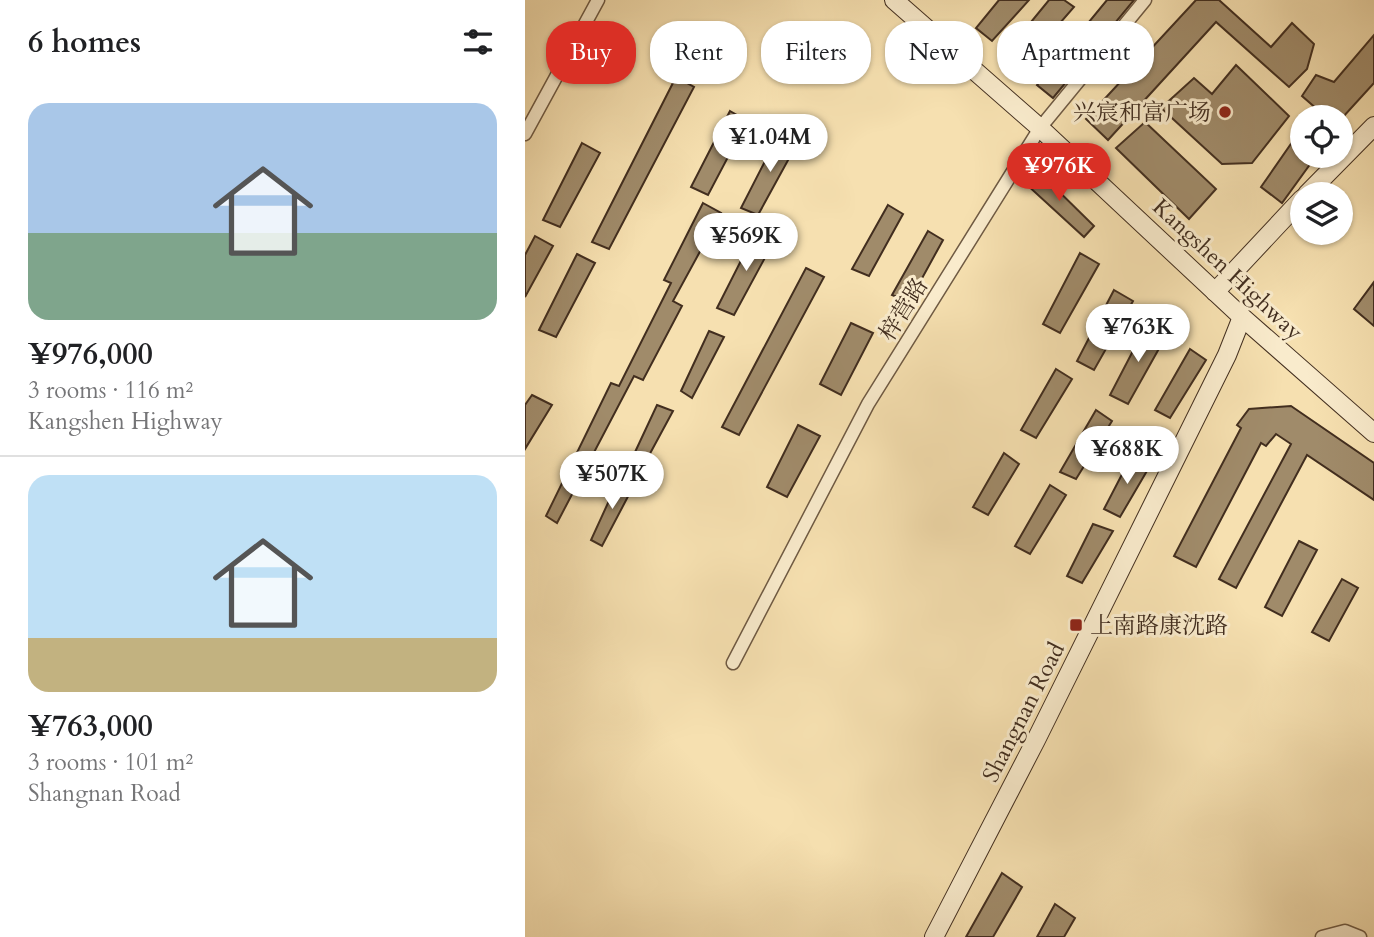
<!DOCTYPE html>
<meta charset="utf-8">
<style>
:root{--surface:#fff;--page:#f6f6f6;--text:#202124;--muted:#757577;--line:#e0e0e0;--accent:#d93025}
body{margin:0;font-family:Cardo,"Noto Serif SC",serif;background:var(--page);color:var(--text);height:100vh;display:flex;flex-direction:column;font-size:26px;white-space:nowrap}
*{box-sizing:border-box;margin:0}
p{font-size:23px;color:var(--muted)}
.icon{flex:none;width:38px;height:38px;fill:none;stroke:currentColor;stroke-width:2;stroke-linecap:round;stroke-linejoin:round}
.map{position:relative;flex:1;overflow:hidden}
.details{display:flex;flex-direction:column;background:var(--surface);width:525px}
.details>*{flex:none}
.top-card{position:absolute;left:21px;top:21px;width:665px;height:63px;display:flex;gap:14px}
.tools{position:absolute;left:765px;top:105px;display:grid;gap:14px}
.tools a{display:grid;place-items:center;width:63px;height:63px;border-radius:50%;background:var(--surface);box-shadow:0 2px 5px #0004;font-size:35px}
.price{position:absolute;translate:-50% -60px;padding:0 16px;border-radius:24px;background:#fff;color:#222;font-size:23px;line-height:46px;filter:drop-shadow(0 2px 4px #0008)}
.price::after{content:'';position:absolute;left:50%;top:42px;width:21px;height:16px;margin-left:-10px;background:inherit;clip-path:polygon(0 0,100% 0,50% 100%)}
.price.selected{background:var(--accent);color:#fff}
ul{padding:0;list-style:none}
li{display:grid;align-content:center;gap:14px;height:371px;padding:0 28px}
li+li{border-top:2px solid var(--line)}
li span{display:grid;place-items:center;height:217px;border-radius:21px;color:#555}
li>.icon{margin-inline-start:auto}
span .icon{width:126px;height:126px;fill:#fffc;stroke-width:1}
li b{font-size:30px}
h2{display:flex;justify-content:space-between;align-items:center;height:84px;padding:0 28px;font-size:30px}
.chip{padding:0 24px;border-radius:28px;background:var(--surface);box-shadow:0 2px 5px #0004;font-size:24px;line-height:63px}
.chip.selected{background:var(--accent);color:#fff}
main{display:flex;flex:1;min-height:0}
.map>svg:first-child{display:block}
.building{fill:#a08b6a;stroke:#422e1f;stroke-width:2}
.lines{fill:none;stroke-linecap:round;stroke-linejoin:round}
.street-casing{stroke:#6f5a43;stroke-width:15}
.secondary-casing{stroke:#422e1f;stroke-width:20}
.street{stroke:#f9ebcc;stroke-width:12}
.secondary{stroke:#f9ebcc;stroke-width:18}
.poi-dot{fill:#8f2418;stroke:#f9ebcc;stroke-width:2.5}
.labels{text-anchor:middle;stroke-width:6;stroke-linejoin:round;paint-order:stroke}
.poi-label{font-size:23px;fill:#422e1f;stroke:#f9ebcc;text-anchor:end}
.street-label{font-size:23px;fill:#422e1f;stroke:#f9ebcc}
</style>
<main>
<section class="details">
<h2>6 homes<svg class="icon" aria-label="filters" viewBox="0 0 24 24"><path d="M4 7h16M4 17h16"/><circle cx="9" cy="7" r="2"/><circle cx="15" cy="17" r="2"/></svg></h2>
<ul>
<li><span style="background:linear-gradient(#a9c7e8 60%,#7fa58c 0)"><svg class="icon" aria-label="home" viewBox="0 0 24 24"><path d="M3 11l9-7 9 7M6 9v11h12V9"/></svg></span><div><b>¥976,000</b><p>3 rooms · 116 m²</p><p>Kangshen Highway</p></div></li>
<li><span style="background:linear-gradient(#bfe0f5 75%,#c2b280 0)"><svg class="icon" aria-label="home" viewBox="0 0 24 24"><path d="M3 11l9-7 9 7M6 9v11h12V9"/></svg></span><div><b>¥763,000</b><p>3 rooms · 101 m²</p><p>Shangnan Road</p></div></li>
</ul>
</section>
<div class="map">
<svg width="849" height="937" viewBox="0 0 849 937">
<rect width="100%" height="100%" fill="#f6e0b0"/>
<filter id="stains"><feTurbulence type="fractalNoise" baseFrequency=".00286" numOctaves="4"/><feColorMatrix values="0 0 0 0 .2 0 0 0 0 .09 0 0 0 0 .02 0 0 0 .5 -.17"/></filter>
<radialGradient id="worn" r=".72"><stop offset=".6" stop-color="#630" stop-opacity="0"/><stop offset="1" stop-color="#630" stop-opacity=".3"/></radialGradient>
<g class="building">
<path d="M 474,0 L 504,0 L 467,41 L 451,28 Z"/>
<path d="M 524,0 L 539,0 L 549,7 L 495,69 L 479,55 Z"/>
<path d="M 582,0 L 609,0 L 528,98 L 512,85 Z"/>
<path d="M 671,0 L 694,0 L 746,47 L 767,23 L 789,44 L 782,69 L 764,87 L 691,22 L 583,140 L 561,119 Z"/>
<path d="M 849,35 L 849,83 L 818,117 L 801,117 L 777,96 L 791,75 L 809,82 Z"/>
<path d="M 711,65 L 764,116 L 727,163 L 697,164 L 636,108 L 669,78 L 687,94 Z"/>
<path d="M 151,77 L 169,87 L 84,249 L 67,242 Z"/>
<path d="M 205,111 L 222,121 L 183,195 L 166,187 Z"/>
<path d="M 620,122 L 691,189 L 664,219 L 591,148 Z"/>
<path d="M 777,128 L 777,156 L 791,156 L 757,203 L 736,187 Z"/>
<path d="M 255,132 L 273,142 L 233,215 L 216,208 Z"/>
<path d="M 57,143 L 75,153 L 35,227 L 18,220 Z"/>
<path d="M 512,170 L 569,226 L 559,237 L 501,184 Z"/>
<path d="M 178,203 L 196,213 L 148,301 L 157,306 L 118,380 L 109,376 L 32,523 L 21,516 L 86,383 L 94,386 L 146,283 L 139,280 Z"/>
<path d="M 363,205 L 378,214 L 344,276 L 327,269 Z"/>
<path d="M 231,231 L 249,241 L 209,315 L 192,308 Z"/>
<path d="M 403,231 L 418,240 L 384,302 L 367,295 Z"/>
<path d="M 10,236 L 28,246 L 0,297 L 0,255 Z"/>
<path d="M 555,253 L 574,264 L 535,333 L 518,324 Z"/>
<path d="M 52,254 L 70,263 L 31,337 L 14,330 Z"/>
<path d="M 281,268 L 299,277 L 214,435 L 197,427 Z"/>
<path d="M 849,282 L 849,326 L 829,309 Z"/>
<path d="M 589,290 L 608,301 L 569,370 L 552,361 Z"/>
<path d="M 326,323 L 348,333 L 316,395 L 295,384 Z"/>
<path d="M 622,324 L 641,336 L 603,404 L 585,395 Z"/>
<path d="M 184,331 L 199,337 L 167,398 L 156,391 Z"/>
<path d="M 665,349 L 681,360 L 645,418 L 630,410 Z"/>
<path d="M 531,369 L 547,379 L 511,438 L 496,430 Z"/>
<path d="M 7,395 L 27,405 L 0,449 L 0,405 Z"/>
<path d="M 132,405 L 148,411 L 115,472 L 104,465 Z"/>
<path d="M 766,406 L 849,463 L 849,500 L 782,455 L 711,588 L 694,579 L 766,444 L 751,434 L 741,446 L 736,443 L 671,567 L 649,556 L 716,428 L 712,425 L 724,409 Z"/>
<path d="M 571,410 L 587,421 L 551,479 L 535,472 Z"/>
<path d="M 273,425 L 295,436 L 262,497 L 242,487 Z"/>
<path d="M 479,453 L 494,464 L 463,515 L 448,507 Z"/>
<path d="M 606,457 L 626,464 L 595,517 L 579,509 Z"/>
<path d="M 94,479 L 109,485 L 77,546 L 66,540 Z"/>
<path d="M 525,485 L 541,495 L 505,554 L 490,546 Z"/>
<path d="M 568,524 L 588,531 L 557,583 L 542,576 Z"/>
<path d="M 774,541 L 792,550 L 757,616 L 740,607 Z"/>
<path d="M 817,579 L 833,588 L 804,641 L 787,632 Z"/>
<path d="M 477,873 L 497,887 L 468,937 L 441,937 Z"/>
<path d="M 530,904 L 550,918 L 539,937 L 512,937 Z"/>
</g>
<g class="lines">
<g class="street-casing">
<g id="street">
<path d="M 0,134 L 73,0"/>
<path d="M 208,663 L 343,404 L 515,128 L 620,0"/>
<path d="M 797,937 L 820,931 L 835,937"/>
</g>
</g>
<g class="secondary-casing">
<g id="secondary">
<path d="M 369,0 L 515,128 L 717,317 L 849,433"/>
<path d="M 782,194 L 849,126"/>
<path d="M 690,292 L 777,199"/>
<path d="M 409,937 L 511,740 L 702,355 L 717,317"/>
</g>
</g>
<use href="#street" class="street"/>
<use href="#secondary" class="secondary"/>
</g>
<g class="poi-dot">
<circle cx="700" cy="112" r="7"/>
<rect x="544" y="618" width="14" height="14" rx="3.5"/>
</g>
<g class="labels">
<g class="poi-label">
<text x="686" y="120">兴宸和富广场</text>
<text x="565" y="633" text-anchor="start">上南路康沈路</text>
</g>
<g class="street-label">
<text transform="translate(703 269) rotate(43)" y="8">Kangshen Highway</text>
<text transform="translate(378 309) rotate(-58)" y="8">梓营路</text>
<text transform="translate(498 712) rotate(-63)" y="8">Shangnan Road</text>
</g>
</g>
<rect width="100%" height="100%" filter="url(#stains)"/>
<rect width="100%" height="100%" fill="url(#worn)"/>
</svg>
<div class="tools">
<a><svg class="icon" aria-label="locate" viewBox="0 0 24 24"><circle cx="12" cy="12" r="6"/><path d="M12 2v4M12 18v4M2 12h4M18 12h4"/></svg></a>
<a><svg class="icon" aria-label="layers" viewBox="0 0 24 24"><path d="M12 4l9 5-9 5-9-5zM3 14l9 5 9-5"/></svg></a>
</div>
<b class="price" style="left:245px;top:174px">¥1.04M</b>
<b class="price selected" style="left:534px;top:203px">¥976K</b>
<b class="price" style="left:221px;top:273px">¥569K</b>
<b class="price" style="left:613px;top:364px">¥763K</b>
<b class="price" style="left:602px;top:486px">¥688K</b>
<b class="price" style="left:87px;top:511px">¥507K</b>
<div class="top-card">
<a class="chip selected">Buy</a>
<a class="chip">Rent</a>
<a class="chip">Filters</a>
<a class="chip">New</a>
<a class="chip">Apartment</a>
</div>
</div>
</main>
